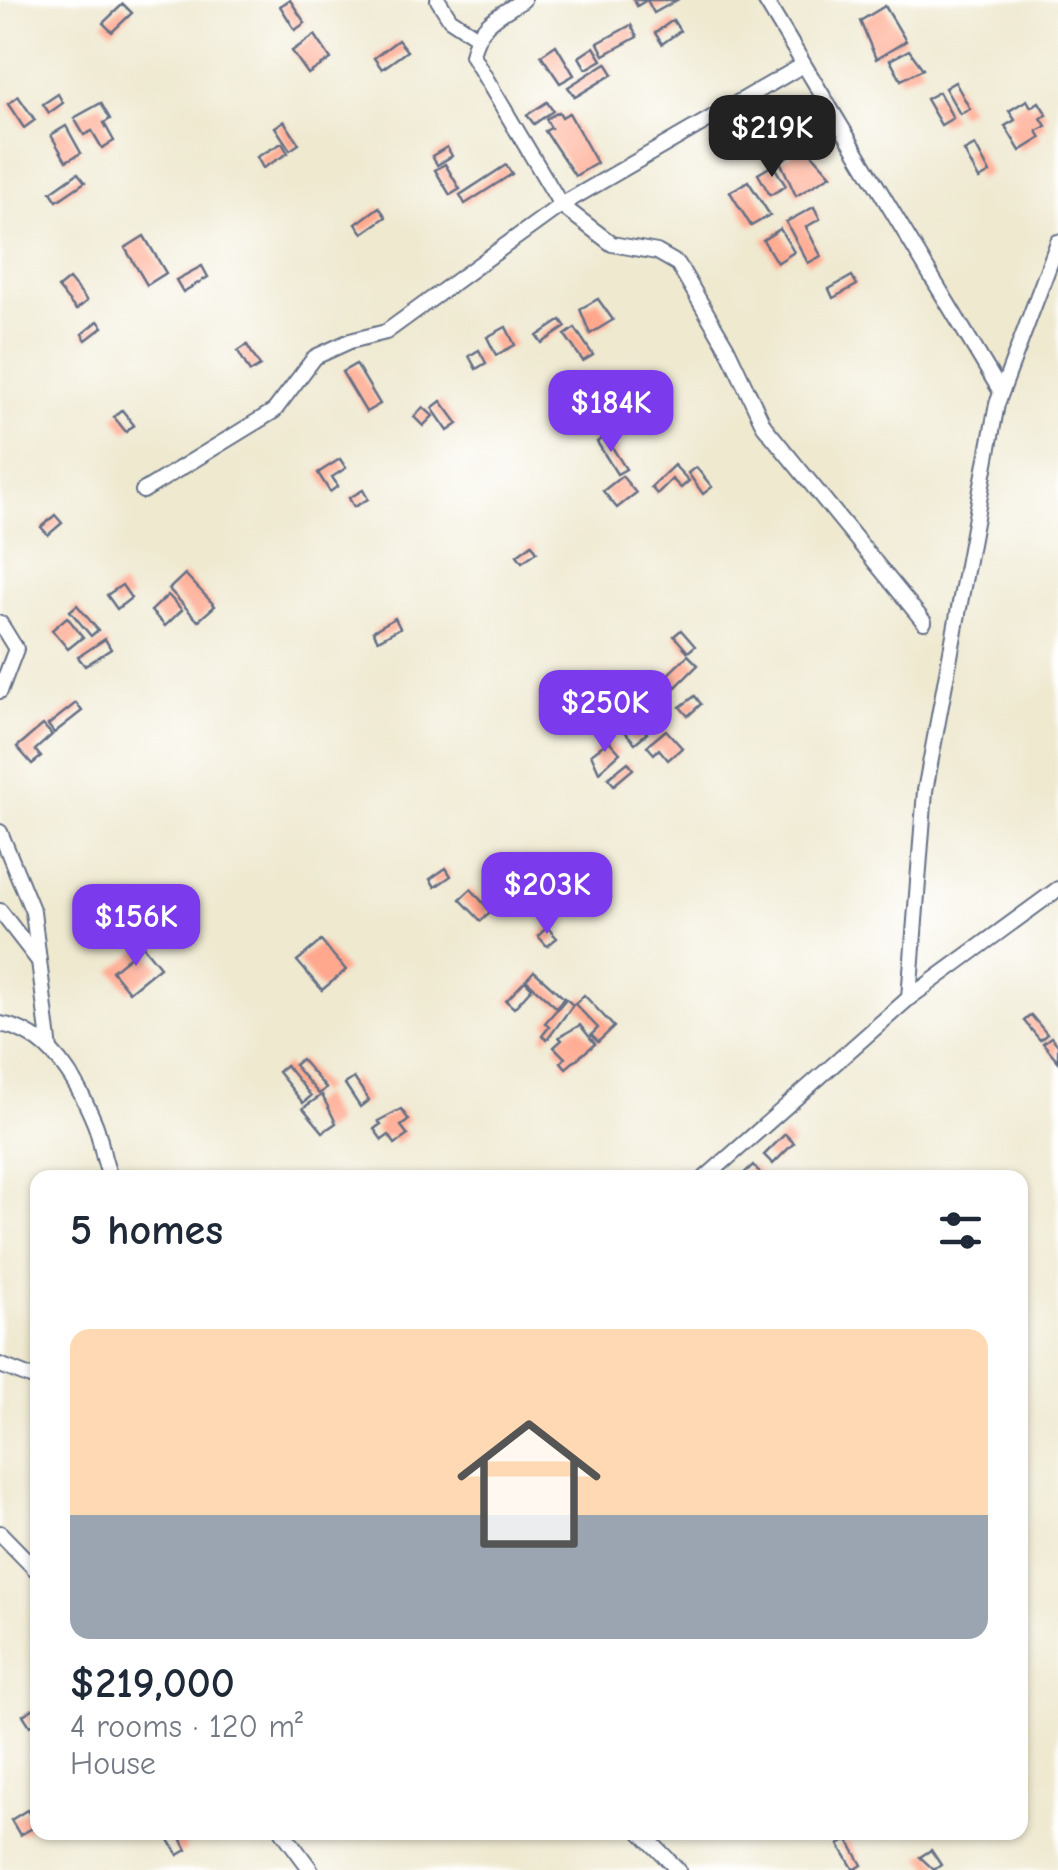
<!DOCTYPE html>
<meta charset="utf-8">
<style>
:root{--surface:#fff;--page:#f6f6f7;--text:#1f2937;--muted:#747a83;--line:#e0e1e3;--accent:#7c3aed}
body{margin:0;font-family:"Comic Neue",sans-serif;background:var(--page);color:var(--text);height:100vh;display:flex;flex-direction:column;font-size:38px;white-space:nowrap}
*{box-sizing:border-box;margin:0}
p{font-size:32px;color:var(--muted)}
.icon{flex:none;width:55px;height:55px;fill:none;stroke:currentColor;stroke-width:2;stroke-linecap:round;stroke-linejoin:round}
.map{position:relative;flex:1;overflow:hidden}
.details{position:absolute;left:30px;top:1170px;width:998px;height:670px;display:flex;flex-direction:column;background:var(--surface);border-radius:20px;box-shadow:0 2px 8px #0004}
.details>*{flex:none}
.price{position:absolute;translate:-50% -85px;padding:0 22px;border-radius:20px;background:var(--accent);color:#fff;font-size:32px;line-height:65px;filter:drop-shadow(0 2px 5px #0008)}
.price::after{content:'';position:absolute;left:50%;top:60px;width:30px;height:22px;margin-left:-15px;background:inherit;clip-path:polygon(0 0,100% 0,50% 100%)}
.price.on{background:#222;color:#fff}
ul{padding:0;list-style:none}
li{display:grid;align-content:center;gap:20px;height:530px;padding:0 40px}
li+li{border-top:2px solid var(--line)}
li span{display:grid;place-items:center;height:310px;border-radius:20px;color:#555}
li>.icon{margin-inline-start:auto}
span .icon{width:180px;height:180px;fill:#fffc;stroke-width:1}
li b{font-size:42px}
h2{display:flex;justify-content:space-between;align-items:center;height:120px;padding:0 40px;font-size:42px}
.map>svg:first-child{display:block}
.building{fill:#ffa88e}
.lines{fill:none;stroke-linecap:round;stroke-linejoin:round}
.street-casing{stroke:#657086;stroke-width:18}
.street{stroke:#fff;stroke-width:14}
</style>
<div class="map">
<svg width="1058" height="1870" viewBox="0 0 1058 1870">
<rect width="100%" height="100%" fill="#fff"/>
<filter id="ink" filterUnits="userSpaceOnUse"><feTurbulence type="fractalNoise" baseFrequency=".01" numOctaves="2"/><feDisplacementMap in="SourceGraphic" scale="20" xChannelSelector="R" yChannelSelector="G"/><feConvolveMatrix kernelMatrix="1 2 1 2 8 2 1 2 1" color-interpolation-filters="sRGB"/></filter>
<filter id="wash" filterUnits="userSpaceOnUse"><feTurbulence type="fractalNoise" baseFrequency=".0048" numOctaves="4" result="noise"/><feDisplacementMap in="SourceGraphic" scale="40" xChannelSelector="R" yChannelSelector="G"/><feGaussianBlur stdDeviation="2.25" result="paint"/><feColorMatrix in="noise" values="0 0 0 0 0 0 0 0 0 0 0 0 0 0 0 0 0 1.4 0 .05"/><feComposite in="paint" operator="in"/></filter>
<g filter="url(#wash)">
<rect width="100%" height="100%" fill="#efe9d0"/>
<g id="blocks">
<g class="building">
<path d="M 290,0 L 305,23 L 295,30 L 280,6 Z"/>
<path d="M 634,0 L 677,0 L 654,13 L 647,0 L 637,6 Z"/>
<path d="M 123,4 L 132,13 L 112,32 L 103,23 Z"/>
<path d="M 885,6 L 906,41 L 876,59 L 860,21 Z"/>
<path d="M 673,20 L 680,31 L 662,44 L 655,33 Z"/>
<path d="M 631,25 L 637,37 L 604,55 L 598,43 Z"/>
<path d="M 315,35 L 331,59 L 308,74 L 292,51 Z"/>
<path d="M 398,40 L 407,51 L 382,69 L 374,58 Z"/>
<path d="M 556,45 L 574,75 L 560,83 L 541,55 Z"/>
<path d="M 594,47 L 602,60 L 586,69 L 579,57 Z"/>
<path d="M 909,50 L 923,69 L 901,80 L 890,60 Z"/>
<path d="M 606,63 L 613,74 L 575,97 L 568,87 Z"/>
<path d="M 955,82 L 970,109 L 960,114 L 945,88 Z"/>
<path d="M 939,92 L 953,118 L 941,125 L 926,99 Z"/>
<path d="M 58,94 L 63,103 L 49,113 L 43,104 Z"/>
<path d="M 18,96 L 35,120 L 24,128 L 8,104 Z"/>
<path d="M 1027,100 L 1031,107 L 1039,102 L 1047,115 L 1041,118 L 1046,126 L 1037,131 L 1041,138 L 1020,151 L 1005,126 L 1015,120 L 1009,111 Z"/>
<path d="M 547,102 L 553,111 L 534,124 L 527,115 Z"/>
<path d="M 101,103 L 110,119 L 104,123 L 114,141 L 102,148 L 92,131 L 84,135 L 74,118 Z"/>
<path d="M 559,112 L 562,117 L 569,113 L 597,163 L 575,176 L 545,131 L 551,128 L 546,119 Z"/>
<path d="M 284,121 L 299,144 L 290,150 L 275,127 Z"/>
<path d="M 66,126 L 81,153 L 66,161 L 51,135 Z"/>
<path d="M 282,143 L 288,153 L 263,168 L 257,157 Z"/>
<path d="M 975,145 L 990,173 L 979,179 L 964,151 Z"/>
<path d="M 805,146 L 831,175 L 796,196 L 780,161 Z"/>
<path d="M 447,147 L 452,156 L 437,165 L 432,156 Z"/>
<path d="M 445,164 L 460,189 L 450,195 L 435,170 Z"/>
<path d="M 506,165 L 512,174 L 465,204 L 460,195 Z"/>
<path d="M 773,165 L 786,186 L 770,195 L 758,174 Z"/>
<path d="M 78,173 L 85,182 L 57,201 L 51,192 Z"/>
<path d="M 748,181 L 770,215 L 751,226 L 730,192 Z"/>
<path d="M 379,207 L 386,217 L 363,233 L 356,224 Z"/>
<path d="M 814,207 L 820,219 L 806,227 L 821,256 L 808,263 L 786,222 Z"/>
<path d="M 780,229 L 794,252 L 777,263 L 763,240 Z"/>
<path d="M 144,236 L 166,273 L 147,285 L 125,248 Z"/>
<path d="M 202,266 L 208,277 L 183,292 L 176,280 Z"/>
<path d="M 852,276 L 857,285 L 833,298 L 829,289 Z"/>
<path d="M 69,279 L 87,301 L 76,310 L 58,288 Z"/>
<path d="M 598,299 L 613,320 L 590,334 L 580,309 Z"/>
<path d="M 561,320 L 566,327 L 542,343 L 537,336 Z"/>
<path d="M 98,321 L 103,327 L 86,340 L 82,334 Z"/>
<path d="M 506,327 L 515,345 L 496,355 L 487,337 Z"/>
<path d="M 575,328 L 593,355 L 583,361 L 565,335 Z"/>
<path d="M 247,345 L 260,366 L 250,372 L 238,351 Z"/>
<path d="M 479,350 L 486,363 L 476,369 L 469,356 Z"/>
<path d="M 356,364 L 380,404 L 366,412 L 342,372 Z"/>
<path d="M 583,373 L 603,392 L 596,398 L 584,386 L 577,392 L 571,385 Z"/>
<path d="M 441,401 L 458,424 L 448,431 L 432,408 Z"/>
<path d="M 423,407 L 433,416 L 423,426 L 414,417 Z"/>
<path d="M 122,410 L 134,425 L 126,432 L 114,417 Z"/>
<path d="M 605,436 L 626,469 L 617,474 L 597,442 Z"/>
<path d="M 340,459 L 346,468 L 332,477 L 338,486 L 330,492 L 318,473 Z"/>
<path d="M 674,465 L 689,481 L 681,488 L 672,479 L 657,494 L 651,487 Z"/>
<path d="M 696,467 L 712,487 L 703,494 L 688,473 Z"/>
<path d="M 622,476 L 636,493 L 617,508 L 603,491 Z"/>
<path d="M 363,490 L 368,499 L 354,507 L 349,498 Z"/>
<path d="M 55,515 L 62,523 L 48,535 L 41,527 Z"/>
<path d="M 532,544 L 537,552 L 522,562 L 517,555 Z"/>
<path d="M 185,574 L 215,606 L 198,621 L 169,589 Z"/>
<path d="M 122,585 L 131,598 L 117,609 L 107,595 Z"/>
<path d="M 168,595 L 182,610 L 165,626 L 151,611 Z"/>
<path d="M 77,605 L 98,630 L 91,636 L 70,611 Z"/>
<path d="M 67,617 L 83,637 L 68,649 L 52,630 Z"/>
<path d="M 395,618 L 400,628 L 378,640 L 373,631 Z"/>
<path d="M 681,630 L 695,646 L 688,652 L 674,636 Z"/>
<path d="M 105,639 L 111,649 L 85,666 L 78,657 Z"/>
<path d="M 688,655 L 698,665 L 676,687 L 666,676 Z"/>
<path d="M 695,696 L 701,704 L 688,716 L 680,707 Z"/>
<path d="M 76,703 L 82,711 L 54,733 L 48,725 Z"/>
<path d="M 638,723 L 647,733 L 635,743 L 626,733 Z"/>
<path d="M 43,725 L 52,735 L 35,750 L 41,757 L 32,764 L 17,747 Z"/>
<path d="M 666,730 L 682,748 L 668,760 L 659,749 L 654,754 L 647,746 Z"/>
<path d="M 609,741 L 620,753 L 599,772 L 591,754 Z"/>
<path d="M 628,762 L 633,769 L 614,785 L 608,778 Z"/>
<path d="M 446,868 L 451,876 L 435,887 L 430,879 Z"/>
<path d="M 471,889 L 491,912 L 481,921 L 460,899 Z"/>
<path d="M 107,921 L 114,932 L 98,943 L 90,933 Z"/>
<path d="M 547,927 L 557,938 L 547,946 L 538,936 Z"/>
<path d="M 321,941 L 346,970 L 322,990 L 297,961 Z"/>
<path d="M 143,946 L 160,967 L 129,992 L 112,971 Z"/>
<path d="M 534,971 L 564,998 L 556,1007 L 526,980 Z"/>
<path d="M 525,981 L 532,988 L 514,1008 L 506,1001 Z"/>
<path d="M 584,995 L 614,1027 L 598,1042 L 591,1035 L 598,1028 L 575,1004 Z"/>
<path d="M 566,999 L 573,1005 L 547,1040 L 542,1036 L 549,1027 L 545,1023 Z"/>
<path d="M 1031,1015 L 1047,1034 L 1040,1040 L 1024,1021 Z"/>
<path d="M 580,1025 L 595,1044 L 566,1068 L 561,1062 L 565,1058 L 554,1047 L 562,1040 L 559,1037 Z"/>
<path d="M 1051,1037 L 1058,1045 L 1058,1061 L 1043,1043 Z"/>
<path d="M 301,1059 L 326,1088 L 319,1094 L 294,1065 Z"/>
<path d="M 286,1065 L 311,1096 L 303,1103 L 278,1072 Z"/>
<path d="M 354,1078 L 369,1100 L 360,1107 L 345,1084 Z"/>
<path d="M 322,1095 L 336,1123 L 323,1132 L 303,1108 Z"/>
<path d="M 401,1109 L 409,1120 L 401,1126 L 408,1135 L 395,1144 L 389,1135 L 382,1140 L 374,1129 L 381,1124 L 378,1121 Z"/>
<path d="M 785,1134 L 794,1143 L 773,1164 L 764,1155 Z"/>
<path d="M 753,1165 L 764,1178 L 739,1178 Z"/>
<path d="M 38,1706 L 38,1722 L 30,1726 L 23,1715 Z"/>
<path d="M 27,1810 L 36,1826 L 20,1835 L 11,1820 Z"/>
<path d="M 179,1832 L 191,1832 L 181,1838 L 187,1850 L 178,1855 L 168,1838 Z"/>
<path d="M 848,1840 L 862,1865 L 854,1870 L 839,1845 Z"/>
<path d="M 931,1850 L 941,1865 L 934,1870 L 920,1857 Z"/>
</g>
</g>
</g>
<g filter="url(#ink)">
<use href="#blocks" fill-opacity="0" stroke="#657086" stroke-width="2.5"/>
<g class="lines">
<g class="street-casing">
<g id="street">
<path d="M 438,0 L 450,19 L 476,36"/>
<path d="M 523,0 C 498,16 478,24 472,55 L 561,205 L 612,244 L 657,252 L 678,264 L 727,348 L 764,426 L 924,622"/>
<path d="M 765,0 L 1001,392"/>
<path d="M 143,491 L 274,411 L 315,357 L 350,341 L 386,332 L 561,205 L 803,65"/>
<path d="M 0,623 L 16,649 L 0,691"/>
<path d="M 0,832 L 33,912 L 50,1050"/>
<path d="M 0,911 L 38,960"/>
<path d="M 909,998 L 925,791 L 997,404 L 1058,242"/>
<path d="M 0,1024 C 49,1032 77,1080 95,1124 C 102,1141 102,1161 111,1178"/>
<path d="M 705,1178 L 909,998 L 1058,889"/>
<path d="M 0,1365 L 38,1380"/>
<path d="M 0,1533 L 38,1572"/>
<path d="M 283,1832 L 311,1870"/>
<path d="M 641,1832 L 678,1870"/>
</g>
</g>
<use href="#street" class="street"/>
</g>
</g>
</svg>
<b class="price on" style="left:772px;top:180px">$219K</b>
<b class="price" style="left:611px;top:455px">$184K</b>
<b class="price" style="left:605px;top:755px">$250K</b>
<b class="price" style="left:547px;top:937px">$203K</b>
<b class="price" style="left:136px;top:969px">$156K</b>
<section class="details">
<h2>5 homes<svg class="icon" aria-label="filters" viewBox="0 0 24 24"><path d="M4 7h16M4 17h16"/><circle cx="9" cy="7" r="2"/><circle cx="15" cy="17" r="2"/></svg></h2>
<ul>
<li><span style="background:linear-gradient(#ffd9b3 60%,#9aa5b1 0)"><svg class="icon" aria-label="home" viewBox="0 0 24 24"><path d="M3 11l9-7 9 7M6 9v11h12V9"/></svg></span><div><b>$219,000</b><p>4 rooms · 120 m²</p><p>House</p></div></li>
</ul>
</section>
</div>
